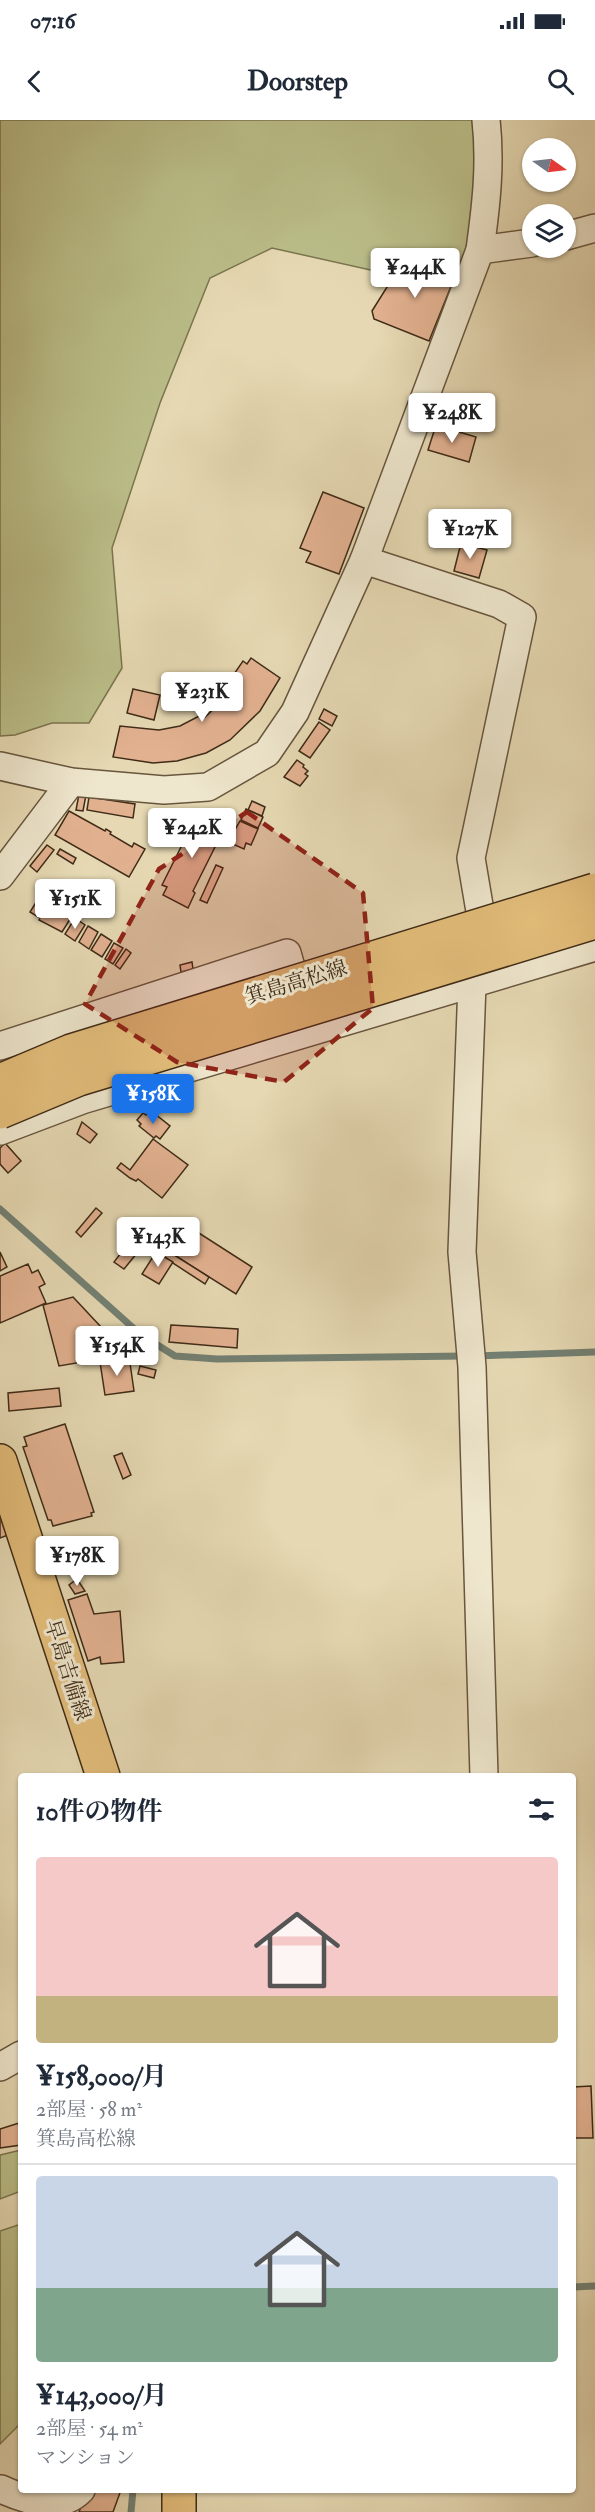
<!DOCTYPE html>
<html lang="ja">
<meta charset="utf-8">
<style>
:root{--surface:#fff;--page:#f2f2f3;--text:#1f2937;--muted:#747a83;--line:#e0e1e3;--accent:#1a73e8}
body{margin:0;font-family:"IM FELL Double Pica","Noto Serif JP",serif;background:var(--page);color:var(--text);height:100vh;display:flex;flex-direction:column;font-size:22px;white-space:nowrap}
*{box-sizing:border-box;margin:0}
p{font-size:20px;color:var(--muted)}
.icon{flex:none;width:33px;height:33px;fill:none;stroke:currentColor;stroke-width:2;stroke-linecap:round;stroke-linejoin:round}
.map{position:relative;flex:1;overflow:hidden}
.sheet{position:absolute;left:18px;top:1653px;width:558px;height:720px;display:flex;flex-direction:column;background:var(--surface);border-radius:6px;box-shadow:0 2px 4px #0004}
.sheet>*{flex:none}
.needle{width:39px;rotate:104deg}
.controls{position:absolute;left:522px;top:18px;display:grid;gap:12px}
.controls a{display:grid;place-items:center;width:54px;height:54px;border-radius:50%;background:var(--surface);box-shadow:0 2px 4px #0004;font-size:30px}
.price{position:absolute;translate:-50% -51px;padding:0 14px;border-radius:6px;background:#fff;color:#222;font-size:20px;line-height:39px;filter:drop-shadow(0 2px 3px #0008)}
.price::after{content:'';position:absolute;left:50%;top:36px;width:18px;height:14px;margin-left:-9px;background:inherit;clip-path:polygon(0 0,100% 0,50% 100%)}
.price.selected{background:var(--accent);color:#fff}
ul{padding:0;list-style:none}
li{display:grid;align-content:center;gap:12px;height:318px;padding:0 18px}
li+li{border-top:2px solid var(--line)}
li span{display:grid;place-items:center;height:186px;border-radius:6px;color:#555}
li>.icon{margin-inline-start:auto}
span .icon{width:108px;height:108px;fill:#fffc;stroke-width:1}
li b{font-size:26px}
h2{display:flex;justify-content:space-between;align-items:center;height:72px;padding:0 18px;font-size:26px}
.status{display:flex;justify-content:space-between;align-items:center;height:42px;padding:0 30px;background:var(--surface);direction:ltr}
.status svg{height:16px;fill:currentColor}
header{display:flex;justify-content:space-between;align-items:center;height:78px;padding:0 18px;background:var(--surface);font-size:27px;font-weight:700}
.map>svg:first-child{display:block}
.green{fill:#babd88;stroke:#7c7450;stroke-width:1.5}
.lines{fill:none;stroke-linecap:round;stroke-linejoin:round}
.stream{stroke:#738073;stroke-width:7}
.building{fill:#e2b190;stroke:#3f2b17;stroke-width:1.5}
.minor-casing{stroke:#68563e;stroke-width:30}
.major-casing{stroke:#3f2b17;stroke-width:36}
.minor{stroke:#eee6cd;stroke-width:27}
.major{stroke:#e2bc79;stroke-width:33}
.major-bridge-casing{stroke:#3f2b17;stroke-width:36;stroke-linecap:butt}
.major-bridge{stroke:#e2bc79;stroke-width:33}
.marked{fill:#8f2418;fill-opacity:0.2;stroke:#8f2418;stroke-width:4.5;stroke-dasharray:12 8;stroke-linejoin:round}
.labels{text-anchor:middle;stroke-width:6;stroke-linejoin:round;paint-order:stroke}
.street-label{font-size:21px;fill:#3f2b17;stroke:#eee6cd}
</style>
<div class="status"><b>07:16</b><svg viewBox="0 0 49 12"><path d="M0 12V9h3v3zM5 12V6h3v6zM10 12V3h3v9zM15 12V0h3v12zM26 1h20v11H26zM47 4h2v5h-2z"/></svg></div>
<header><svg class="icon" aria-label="back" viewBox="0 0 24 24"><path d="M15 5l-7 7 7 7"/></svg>Doorstep<svg class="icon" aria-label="search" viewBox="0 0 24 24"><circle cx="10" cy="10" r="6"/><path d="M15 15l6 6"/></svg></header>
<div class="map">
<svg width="595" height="2392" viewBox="0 0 595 2392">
<rect width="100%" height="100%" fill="#e5d8b2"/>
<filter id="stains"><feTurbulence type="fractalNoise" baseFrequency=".00333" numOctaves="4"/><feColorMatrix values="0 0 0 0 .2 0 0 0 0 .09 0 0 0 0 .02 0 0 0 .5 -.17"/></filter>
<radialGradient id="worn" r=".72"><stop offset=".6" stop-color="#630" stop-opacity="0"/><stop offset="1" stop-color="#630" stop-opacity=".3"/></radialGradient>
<g class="green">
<path d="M 0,0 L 474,0 L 477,24 L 467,146 L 393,155 L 272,128 L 210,158 L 160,283 L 112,428 L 122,548 L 89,603 L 52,603 L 15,615 L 0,616 Z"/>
<path d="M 21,2030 L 21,2071 L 0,2079 L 0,2035 Z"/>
<path d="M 21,2104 L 21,2303 L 0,2324 L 0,2111 Z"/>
</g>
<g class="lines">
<g class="stream">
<path d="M 0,1089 L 140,1214 L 175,1236 L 217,1239 L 465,1236"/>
<path d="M 476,1236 L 595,1232"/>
<path d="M 573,2167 L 595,2166"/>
<path d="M 131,2392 L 133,2370"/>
</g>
</g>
<g class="building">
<path d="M 415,139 L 456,154 L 429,221 L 374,199 L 372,191 L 392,159 L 396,160 L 403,145 L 411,148 Z"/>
<path d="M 436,305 L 476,317 L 469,342 L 428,330 Z"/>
<path d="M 323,372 L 364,388 L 339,454 L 306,442 L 311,432 L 300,428 Z"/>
<path d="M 461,423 L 487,430 L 479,458 L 454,451 Z"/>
<path d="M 251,538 L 280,558 L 260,591 L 230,620 L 206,633 L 177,641 L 153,643 L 113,637 L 120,606 L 159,610 L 180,606 L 203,594 L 205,597 L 235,569 L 232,566 L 238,557 L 234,554 L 243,541 L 247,544 Z"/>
<path d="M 133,569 L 160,575 L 154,600 L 127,593 Z"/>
<path d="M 324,589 L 337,596 L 332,606 L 319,599 Z"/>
<path d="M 319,602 L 330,610 L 310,638 L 299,631 Z"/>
<path d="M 297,640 L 304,645 L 303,647 L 308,651 L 305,654 L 308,656 L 300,666 L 284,657 Z"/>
<path d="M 79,674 L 86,675 L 83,691 L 76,690 Z"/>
<path d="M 89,677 L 135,684 L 133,698 L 87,690 Z"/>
<path d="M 252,681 L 265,687 L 262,696 L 248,690 Z"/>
<path d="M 246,689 L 263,697 L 258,708 L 241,700 Z"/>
<path d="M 69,691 L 105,711 L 106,709 L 111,712 L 110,714 L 132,727 L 134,723 L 145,729 L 129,757 L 55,715 Z"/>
<path d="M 195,692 L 225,707 L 193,771 L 195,773 L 188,788 L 163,775 L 167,767 L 162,765 L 192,705 L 189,704 Z"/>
<path d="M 240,701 L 258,709 L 251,725 L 246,723 L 244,729 L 228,722 Z"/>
<path d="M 47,725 L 54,730 L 37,752 L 30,746 Z"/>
<path d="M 60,729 L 76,738 L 73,744 L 57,734 Z"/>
<path d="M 216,745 L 223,748 L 207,783 L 200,780 Z"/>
<path d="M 40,776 L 72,796 L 62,812 L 39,800 L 40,798 L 30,792 Z"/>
<path d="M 75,798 L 85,805 L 75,821 L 65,814 Z"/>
<path d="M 88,806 L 98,812 L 89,829 L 79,822 Z"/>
<path d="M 101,814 L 112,821 L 102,837 L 91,830 Z"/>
<path d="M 114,823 L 123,828 L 113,844 L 105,839 Z"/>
<path d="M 126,829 L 131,833 L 120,849 L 115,845 Z"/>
<path d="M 192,842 L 193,849 L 181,852 L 180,845 Z"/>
<path d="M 150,990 L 170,1006 L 160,1019 L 156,1016 L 154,1018 L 139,1006 L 141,1004 L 137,1000 L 143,993 L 146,995 Z"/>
<path d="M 82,1002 L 97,1014 L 90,1023 L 77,1014 Z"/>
<path d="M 153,1019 L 188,1045 L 162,1078 L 138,1059 L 136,1061 L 130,1058 L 117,1048 L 121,1043 L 130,1050 Z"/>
<path d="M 5,1023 L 21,1041 L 8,1053 L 0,1044 L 0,1028 Z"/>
<path d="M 96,1088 L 102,1093 L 81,1117 L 76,1112 Z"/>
<path d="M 177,1099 L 252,1147 L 236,1174 L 160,1126 Z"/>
<path d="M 127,1125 L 137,1133 L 124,1149 L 114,1142 Z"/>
<path d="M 160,1126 L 209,1157 L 205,1164 L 156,1132 Z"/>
<path d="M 0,1132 L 7,1147 L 0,1151 Z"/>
<path d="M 156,1132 L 173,1142 L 159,1164 L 142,1154 Z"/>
<path d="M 28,1144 L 32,1153 L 38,1150 L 45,1164 L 39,1167 L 46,1183 L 0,1203 L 0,1156 Z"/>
<path d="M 73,1177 L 101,1207 L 112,1237 L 59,1246 L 43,1185 Z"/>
<path d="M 171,1205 L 238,1209 L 237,1228 L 169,1222 Z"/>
<path d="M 116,1239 L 117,1245 L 130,1243 L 134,1271 L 105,1275 L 100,1242 Z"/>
<path d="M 140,1246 L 156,1250 L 154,1258 L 138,1254 Z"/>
<path d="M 59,1268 L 61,1286 L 9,1291 L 8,1273 Z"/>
<path d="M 65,1304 L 94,1392 L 91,1393 L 92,1396 L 53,1406 L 51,1400 L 48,1400 L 23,1327 L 27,1326 L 24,1317 Z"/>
<path d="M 122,1333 L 131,1355 L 123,1359 L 114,1336 Z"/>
<path d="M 0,1390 L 8,1415 L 0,1418 Z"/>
<path d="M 77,1459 L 85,1471 L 75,1474 L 69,1465 Z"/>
<path d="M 87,1474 L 94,1494 L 120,1491 L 124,1542 L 101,1544 L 100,1537 L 88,1541 L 68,1480 Z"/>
<path d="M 591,1966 L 593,2018 L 573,2018 L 573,1967 Z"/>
<path d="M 19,2003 L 21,2025 L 0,2028 L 0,2009 Z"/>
<path d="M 93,2370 L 121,2370 L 113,2392 L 79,2392 L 84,2379 L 89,2381 Z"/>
</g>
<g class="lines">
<g class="minor-casing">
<g id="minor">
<path d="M 566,116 L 595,108"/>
<path d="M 480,130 L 532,123"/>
<path d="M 364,440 L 499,484 L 522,497 L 471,738 L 483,809 L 472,864 L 462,1132 L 472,1247 L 484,1656"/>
<path d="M 0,646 L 71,662 L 164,670 L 208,667 L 267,633 L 295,592 L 364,440 L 480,130 C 486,86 491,44 486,0"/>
<path d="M 0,756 L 71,662"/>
<path d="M 0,926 L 287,833 L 301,882"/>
<path d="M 0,1011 L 82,980 L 595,827"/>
<path d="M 0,1947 L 21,1935"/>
<path d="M 1,2369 C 25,2380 60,2392 81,2370"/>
</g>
</g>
<g class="major-casing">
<g id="major">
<path d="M 0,1341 L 103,1656"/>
<path d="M 179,2370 L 179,2392"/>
</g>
</g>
<use href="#minor" class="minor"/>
<use href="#major" class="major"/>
<g class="major-bridge-casing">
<g id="major-bridge">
<path d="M 0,961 L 71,931 L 595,770"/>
<path d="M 0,992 L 79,959 L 595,802"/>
</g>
</g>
<use href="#major-bridge" class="major-bridge"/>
</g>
<path class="marked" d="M 247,692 L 363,773 L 373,888 L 284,962 L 177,942 L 85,884 L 159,749 Z"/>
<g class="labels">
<g class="street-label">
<text transform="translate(296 862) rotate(-17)" y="7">箕島高松線</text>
<text transform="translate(68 1550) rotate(72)" y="7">早島吉備線</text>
</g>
</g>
<rect width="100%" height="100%" filter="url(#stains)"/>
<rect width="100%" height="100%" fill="url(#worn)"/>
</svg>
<div class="controls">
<a><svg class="needle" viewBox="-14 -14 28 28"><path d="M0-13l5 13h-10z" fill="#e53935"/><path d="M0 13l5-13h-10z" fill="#747a83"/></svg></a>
<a><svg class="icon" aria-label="layers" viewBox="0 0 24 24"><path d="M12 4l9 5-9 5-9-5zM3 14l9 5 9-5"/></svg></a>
</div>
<b class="price" style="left:415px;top:179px">¥244K</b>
<b class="price" style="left:452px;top:324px">¥248K</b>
<b class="price" style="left:470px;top:440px">¥127K</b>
<b class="price" style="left:202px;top:603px">¥231K</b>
<b class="price" style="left:192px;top:739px">¥242K</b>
<b class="price" style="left:75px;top:810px">¥151K</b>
<b class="price selected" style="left:153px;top:1005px">¥158K</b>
<b class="price" style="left:158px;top:1148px">¥143K</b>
<b class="price" style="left:117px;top:1257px">¥154K</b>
<b class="price" style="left:77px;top:1467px">¥178K</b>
<section class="sheet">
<h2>10件の物件<svg class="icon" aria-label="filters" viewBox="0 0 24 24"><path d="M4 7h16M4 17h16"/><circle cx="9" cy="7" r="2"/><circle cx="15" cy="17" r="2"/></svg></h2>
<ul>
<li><span style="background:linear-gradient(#f6c9c9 75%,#c2b280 0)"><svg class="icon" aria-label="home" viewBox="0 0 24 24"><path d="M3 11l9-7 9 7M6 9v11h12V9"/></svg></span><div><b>¥158,000/月</b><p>2部屋 · 58 m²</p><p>箕島高松線</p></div></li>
<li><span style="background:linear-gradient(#c9d6e8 60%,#7fa58c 0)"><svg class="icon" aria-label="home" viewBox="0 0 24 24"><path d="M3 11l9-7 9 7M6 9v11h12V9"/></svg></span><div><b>¥143,000/月</b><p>2部屋 · 54 m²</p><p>マンション</p></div></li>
</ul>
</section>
</div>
